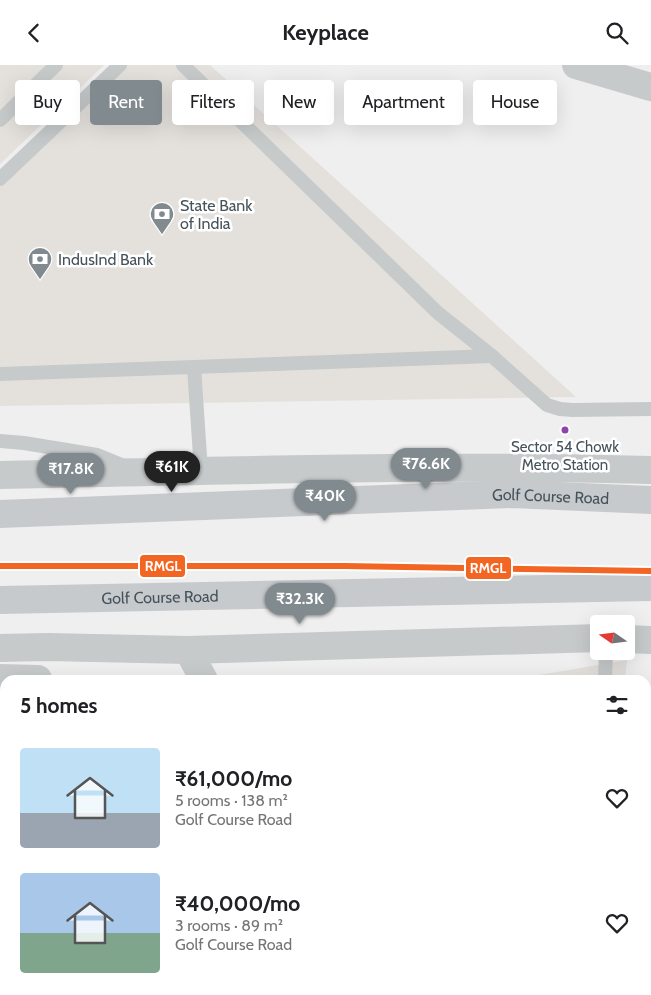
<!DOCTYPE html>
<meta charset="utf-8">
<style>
:root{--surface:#fff;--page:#f2f2f2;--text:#202124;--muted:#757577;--accent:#818a8f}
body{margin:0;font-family:Cabin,sans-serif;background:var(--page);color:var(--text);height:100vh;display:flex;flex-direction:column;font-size:19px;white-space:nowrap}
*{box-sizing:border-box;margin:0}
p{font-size:16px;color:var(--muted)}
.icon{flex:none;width:28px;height:28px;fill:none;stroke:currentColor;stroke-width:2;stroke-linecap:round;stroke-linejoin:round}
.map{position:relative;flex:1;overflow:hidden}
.drawer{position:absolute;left:0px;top:610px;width:651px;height:320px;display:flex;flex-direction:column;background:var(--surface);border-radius:15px 15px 0 0;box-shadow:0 5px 20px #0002}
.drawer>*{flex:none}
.guide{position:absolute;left:15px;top:15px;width:621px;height:45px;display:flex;gap:10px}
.needle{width:32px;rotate:284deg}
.buttons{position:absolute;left:590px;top:550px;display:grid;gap:10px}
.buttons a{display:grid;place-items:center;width:45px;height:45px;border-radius:5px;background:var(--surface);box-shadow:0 5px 20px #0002;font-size:25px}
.price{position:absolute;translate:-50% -42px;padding:0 11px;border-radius:18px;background:var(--accent);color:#fff;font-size:16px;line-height:32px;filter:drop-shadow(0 1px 2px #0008)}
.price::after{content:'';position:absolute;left:50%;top:30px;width:15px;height:11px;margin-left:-8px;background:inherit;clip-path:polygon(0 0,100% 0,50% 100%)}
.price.on{background:#222;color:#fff}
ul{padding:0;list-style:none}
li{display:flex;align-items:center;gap:15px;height:125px;padding:0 20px}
li span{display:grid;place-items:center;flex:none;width:140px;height:100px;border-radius:5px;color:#555}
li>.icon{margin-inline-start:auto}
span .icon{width:60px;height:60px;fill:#fffc;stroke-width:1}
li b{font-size:21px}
h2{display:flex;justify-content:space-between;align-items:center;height:60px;padding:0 20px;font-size:21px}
.tag{padding:0 18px;border-radius:5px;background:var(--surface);box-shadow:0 5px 20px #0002;font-size:18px;line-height:45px}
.tag.on{background:var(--accent);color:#fff}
header{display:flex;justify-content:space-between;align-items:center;height:65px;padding:0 20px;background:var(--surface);font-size:22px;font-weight:700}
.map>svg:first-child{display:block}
.commercial{fill:#e4e1dd}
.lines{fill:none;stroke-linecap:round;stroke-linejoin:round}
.service{stroke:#c6cacb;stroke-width:14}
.minor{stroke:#c6cacb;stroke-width:28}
.tertiary{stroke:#c6cacb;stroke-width:28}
.secondary{stroke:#c7cacd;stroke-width:28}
.metro-1-casing{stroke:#fff;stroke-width:10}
.metro-1{stroke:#f26522;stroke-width:6}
.bus-dot{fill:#8e44ad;stroke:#fff;stroke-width:2}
.labels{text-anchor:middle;stroke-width:5;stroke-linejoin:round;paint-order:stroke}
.bus-label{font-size:15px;fill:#46535b;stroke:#fff}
.poi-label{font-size:16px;fill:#46535b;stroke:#fff;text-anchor:start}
.street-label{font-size:16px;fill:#46535b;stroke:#fff}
.line-badge{stroke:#fff;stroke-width:2}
.badge-label{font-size:14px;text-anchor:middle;font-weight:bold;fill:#fff}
</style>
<header><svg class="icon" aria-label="back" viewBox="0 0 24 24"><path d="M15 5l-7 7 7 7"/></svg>Keyplace<svg class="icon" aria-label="search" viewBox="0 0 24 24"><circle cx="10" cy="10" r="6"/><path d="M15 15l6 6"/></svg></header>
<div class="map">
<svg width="651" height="930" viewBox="0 0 651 930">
<rect width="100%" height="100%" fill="#efefef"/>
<g class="commercial">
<path d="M 0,0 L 104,0 L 0,99 Z"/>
<path d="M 110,0 L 210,0 L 576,332 L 0,341 L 0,106 Z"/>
<path d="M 627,595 L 625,615 L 510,615 Z"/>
<path d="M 0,628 L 5,628 L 5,838 L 0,842 Z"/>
<path d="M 5,896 L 5,922 L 0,915 L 0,899 Z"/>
<path d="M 8,925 L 365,925 L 360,930 L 11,930 Z"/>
</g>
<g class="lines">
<g class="service">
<path d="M 183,0 L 438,248 L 492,291 L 547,340 L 560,344 L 572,345 L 651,344"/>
<path d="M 0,55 L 56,0"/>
<path d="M 0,114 L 120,0"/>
<path d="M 194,302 L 201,406"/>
<path d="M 0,309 L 492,291"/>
<path d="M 0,376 L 24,378 L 97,390 L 124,401"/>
<path d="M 605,615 L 606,586"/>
<path d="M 0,659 L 5,660"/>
<path d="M 0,815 L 5,811"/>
<path d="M 42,925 L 45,930"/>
<path d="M 317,930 L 324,925"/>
</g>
<g class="minor">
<path d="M 576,0 L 651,22"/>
<path d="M 188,585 L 204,615"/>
<path d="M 0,613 L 38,614"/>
<path d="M 0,878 L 5,874"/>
</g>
<g class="tertiary">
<path d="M 0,410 C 217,406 434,399 651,405"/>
<path d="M 626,574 L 651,575"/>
<path d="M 0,583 L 47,582 L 188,585 L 599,573"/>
</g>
<g class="secondary">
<path id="s1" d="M 0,449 L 512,429 L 651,435"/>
<path id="s2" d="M 0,535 L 651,522"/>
</g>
<g class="metro-1-casing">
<path id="metro-1" d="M 0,501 L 344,501 L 651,506"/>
</g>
<use href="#metro-1" class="metro-1"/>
</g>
<defs>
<g id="bank-pin" transform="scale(1.25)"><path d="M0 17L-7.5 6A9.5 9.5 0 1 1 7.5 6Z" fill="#818a8f" stroke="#fff"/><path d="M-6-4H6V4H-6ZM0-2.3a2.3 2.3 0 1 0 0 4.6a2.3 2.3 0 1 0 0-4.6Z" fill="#fff"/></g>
</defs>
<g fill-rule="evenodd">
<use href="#bank-pin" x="162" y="149"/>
<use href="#bank-pin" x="40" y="194"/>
</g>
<circle class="bus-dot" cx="565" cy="365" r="4.5"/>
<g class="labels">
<g class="bus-label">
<text x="565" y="387">Sector 54 Chowk<tspan x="565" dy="18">Metro Station</tspan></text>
</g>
<g class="poi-label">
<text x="180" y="146">State Bank<tspan x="180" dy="18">of India</tspan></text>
<text x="58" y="200">IndusInd Bank</text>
</g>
<g class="street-label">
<text dy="6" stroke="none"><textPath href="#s1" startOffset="551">Golf Course Road</textPath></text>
<text dy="6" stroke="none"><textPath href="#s2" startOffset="160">Golf Course Road</textPath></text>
</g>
</g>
<g class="line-badge">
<rect x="139" y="489" width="47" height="24" rx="5" fill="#f26522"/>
<rect x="465" y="491" width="47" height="24" rx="5" fill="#f26522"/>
</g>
<g class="badge-label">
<text x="163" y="506">RMGL</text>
<text x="488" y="508">RMGL</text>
</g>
</svg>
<div class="buttons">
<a><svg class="needle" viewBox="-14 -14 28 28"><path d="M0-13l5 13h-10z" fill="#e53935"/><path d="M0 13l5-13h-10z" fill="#757577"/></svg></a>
</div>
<b class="price" style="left:426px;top:425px">₹76.6K</b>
<b class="price on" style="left:172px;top:428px">₹61K</b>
<b class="price" style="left:71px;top:430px">₹17.8K</b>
<b class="price" style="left:325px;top:457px">₹40K</b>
<b class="price" style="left:300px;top:560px">₹32.3K</b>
<div class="guide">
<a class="tag">Buy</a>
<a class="tag on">Rent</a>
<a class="tag">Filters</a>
<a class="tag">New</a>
<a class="tag">Apartment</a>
<a class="tag">House</a>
</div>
<section class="drawer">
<h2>5 homes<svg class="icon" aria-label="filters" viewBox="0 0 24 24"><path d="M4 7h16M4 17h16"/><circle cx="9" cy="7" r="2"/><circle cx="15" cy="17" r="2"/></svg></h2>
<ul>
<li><span style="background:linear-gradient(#bfe0f5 65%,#9aa5b1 0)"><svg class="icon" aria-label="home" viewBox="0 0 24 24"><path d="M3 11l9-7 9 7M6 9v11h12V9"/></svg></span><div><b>₹61,000/mo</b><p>5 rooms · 138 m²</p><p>Golf Course Road</p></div><svg class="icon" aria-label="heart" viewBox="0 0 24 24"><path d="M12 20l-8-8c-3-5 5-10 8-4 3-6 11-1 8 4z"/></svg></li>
<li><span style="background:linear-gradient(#a9c7e8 60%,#7fa58c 0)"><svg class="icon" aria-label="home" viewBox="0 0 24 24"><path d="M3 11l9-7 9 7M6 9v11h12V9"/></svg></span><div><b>₹40,000/mo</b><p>3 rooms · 89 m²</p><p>Golf Course Road</p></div><svg class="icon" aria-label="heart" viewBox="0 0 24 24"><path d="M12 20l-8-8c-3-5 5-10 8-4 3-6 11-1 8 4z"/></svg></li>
</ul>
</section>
</div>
